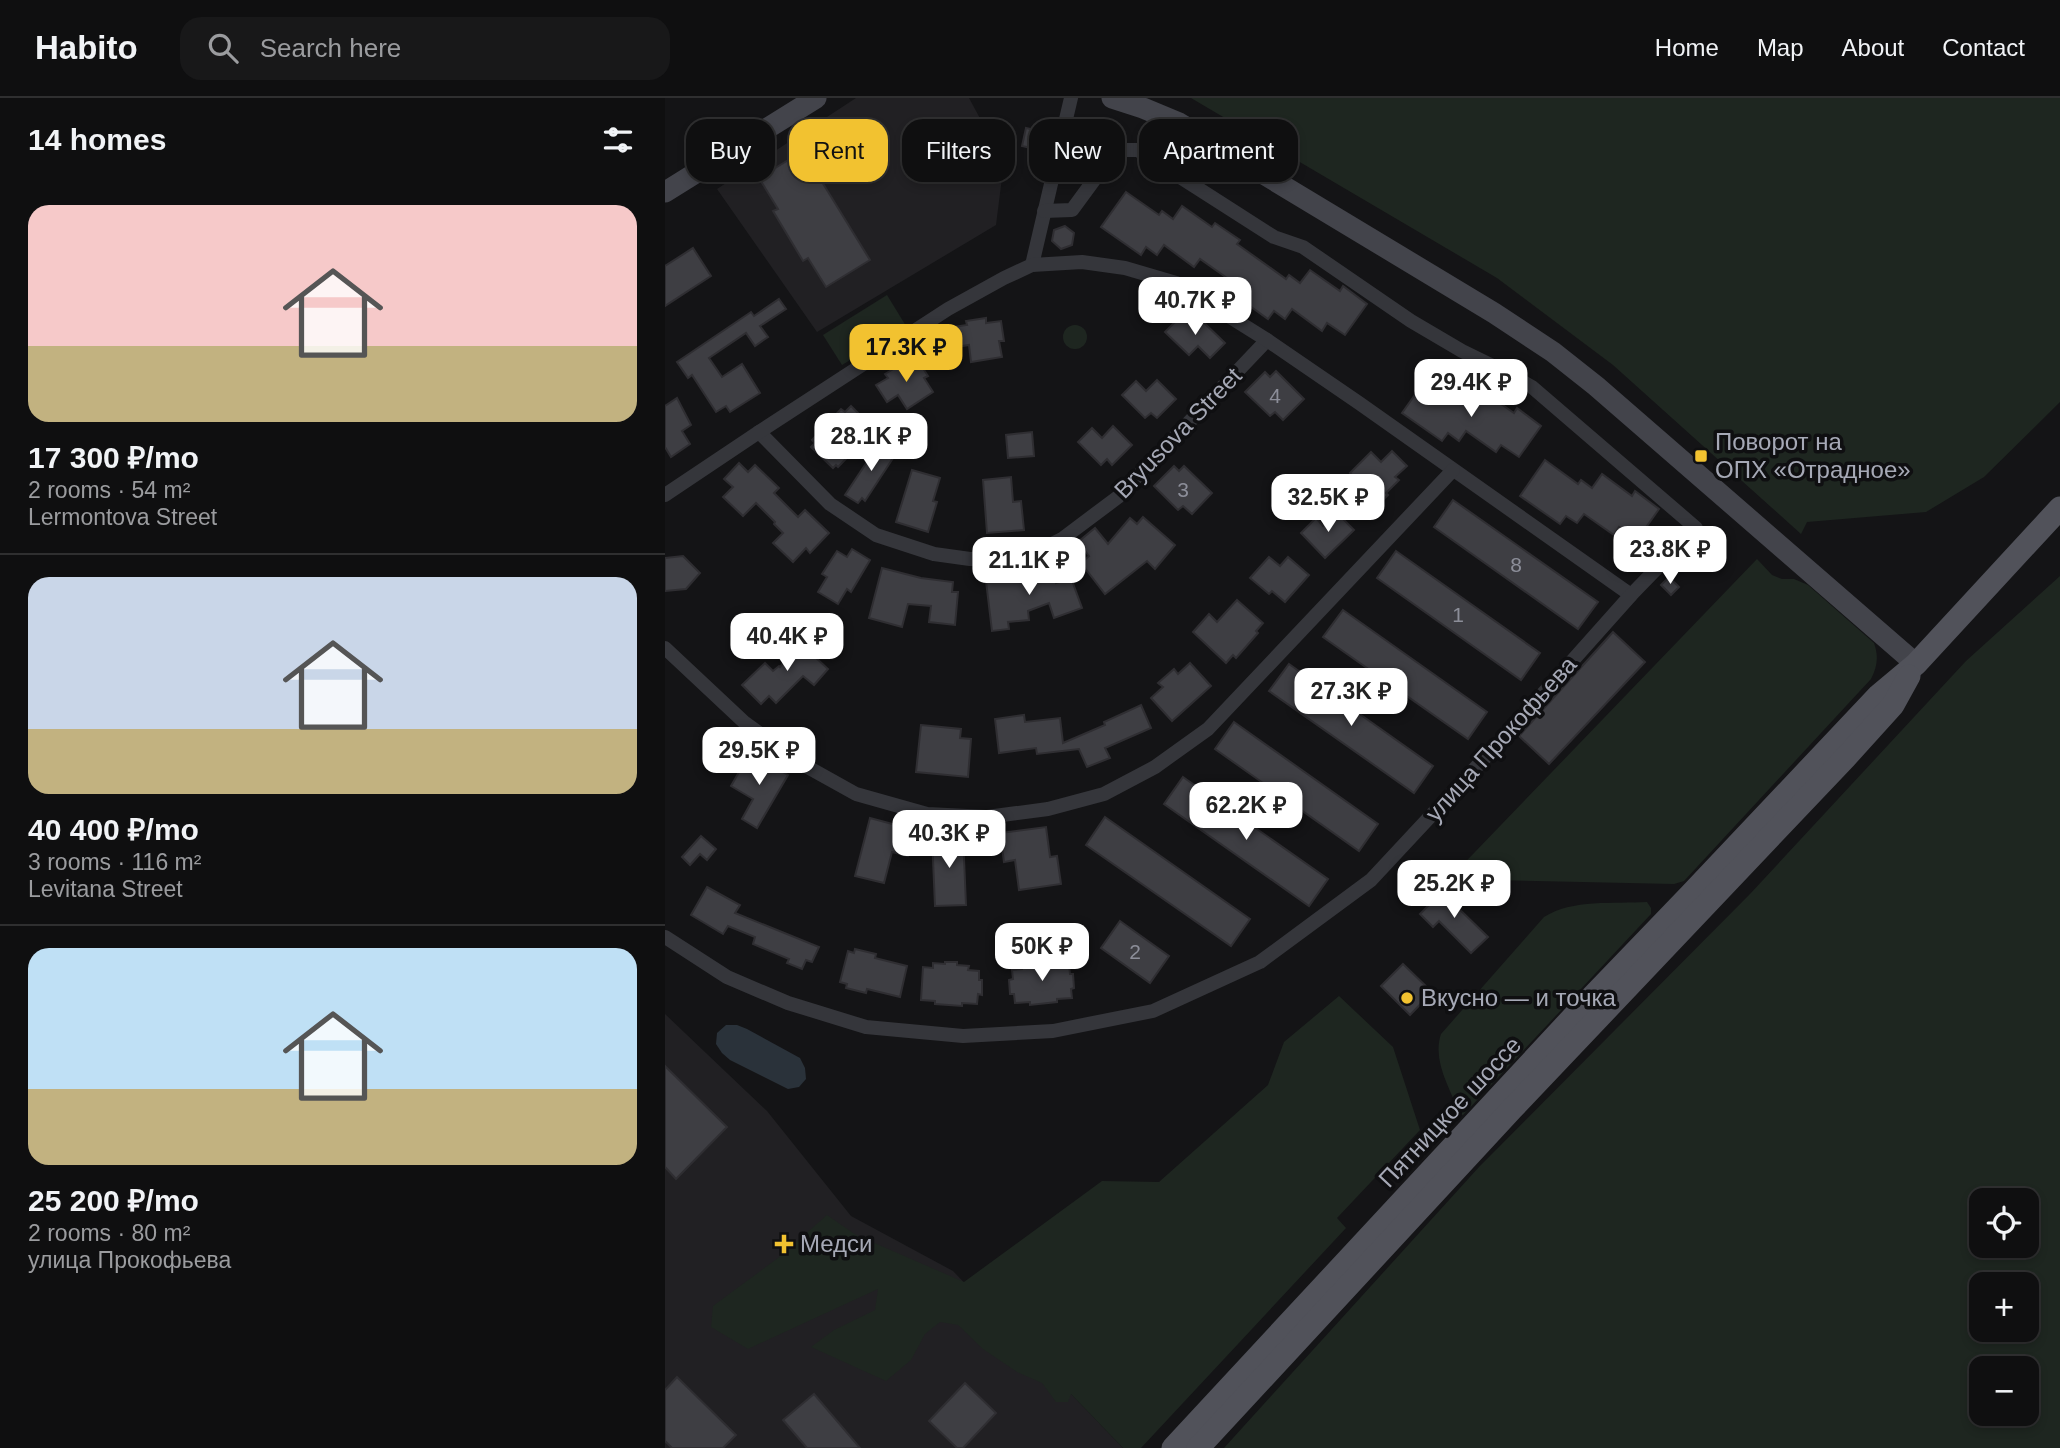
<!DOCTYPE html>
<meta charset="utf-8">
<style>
:root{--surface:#0f0f10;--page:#181819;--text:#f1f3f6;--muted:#9b9c9f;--line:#2f2f30;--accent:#f2c230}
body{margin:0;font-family:Helvetica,sans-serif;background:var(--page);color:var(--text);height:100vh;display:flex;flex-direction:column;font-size:26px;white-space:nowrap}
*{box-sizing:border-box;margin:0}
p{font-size:23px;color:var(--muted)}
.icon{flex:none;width:38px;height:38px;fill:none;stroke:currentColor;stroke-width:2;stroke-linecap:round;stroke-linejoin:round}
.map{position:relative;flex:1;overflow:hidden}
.details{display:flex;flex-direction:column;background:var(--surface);width:665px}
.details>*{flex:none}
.banner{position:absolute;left:21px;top:21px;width:665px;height:63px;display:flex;gap:14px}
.controls{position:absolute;left:1304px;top:1090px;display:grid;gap:14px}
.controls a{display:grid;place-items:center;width:70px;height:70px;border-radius:14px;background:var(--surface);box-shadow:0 4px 10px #0003,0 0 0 2px var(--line);font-size:35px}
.price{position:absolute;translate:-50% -60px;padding:0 16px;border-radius:14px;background:#fff;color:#222;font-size:23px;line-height:46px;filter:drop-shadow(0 2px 4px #0008)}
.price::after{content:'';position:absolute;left:50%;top:42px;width:21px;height:16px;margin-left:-10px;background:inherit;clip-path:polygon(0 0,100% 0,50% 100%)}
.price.active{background:var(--accent);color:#111}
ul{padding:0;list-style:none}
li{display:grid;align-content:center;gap:14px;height:371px;padding:0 28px}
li+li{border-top:2px solid var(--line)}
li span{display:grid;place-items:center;height:217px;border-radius:21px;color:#555}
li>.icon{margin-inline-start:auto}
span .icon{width:126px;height:126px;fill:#fffc;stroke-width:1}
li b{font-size:30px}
h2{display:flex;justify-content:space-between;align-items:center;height:84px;padding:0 28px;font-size:30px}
.pill{padding:0 24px;border-radius:21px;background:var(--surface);box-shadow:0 4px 10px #0003,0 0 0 2px var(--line);font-size:24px;line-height:63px}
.pill.active{background:var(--accent);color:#111}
header{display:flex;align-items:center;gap:42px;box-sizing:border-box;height:98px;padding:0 35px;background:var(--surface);border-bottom:2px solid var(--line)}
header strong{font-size:33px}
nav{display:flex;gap:38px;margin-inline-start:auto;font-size:24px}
.search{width:490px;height:63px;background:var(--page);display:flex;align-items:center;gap:18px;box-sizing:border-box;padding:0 24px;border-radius:21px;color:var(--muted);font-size:26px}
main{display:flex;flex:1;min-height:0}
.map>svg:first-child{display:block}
.built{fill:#212023}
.green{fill:#1e2620;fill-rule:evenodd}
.water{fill:#2a323a}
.building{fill:#3e3e43;stroke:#2f2e32;stroke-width:2}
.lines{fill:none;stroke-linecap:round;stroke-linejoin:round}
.street{stroke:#35363b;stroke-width:14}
.secondary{stroke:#43444b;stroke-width:21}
.primary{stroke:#51525a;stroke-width:23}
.poi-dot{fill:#f2c230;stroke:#0f0f11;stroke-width:2.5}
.labels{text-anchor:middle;stroke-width:7;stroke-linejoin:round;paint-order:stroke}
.number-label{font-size:21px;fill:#8c8e99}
.street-label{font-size:24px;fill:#a6a9b6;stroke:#0f0f11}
.poi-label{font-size:24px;fill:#a6a9b6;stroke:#0f0f11;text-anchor:start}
</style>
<header>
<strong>Habito</strong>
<div class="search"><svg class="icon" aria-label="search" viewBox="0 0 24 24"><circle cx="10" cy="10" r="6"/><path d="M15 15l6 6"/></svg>Search here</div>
<nav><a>Home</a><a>Map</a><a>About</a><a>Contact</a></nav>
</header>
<main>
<section class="details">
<h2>14 homes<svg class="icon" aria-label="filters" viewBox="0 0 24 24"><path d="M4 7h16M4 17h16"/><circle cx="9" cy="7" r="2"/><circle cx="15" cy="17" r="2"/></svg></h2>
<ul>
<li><span style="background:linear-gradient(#f6c9c9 65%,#c2b280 0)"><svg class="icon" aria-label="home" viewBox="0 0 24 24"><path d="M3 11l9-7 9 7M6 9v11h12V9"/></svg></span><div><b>17 300 ₽/mo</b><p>2 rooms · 54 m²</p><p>Lermontova Street</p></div></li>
<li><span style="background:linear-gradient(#c9d6e8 70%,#c2b280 0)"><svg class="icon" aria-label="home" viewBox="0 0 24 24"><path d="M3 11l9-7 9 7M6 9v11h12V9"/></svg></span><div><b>40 400 ₽/mo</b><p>3 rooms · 116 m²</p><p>Levitana Street</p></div></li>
<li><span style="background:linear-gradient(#bfe0f5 65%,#c2b280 0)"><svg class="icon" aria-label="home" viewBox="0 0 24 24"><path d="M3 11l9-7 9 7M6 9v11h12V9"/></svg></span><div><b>25 200 ₽/mo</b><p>2 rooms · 80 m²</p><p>улица Прокофьева</p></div></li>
</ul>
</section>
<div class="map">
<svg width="1395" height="1350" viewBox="0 0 1395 1350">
<rect width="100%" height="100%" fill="#141416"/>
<g class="built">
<path d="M 191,0 L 304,0 L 324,37 L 340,56 L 331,127 L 152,234 L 52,91 Z"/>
<path d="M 0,916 L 102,1013 L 186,1118 L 288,1173 L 458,1350 L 0,1350 Z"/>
</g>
<g class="green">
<path d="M 526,0 L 1395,0 L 1395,304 L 1319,379 L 1261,414 L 1142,424 L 1136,436 L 948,267 L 832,180 Z"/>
<path d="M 222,197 L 241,228 L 177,267 L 158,237 Z"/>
<circle cx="410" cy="239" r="12"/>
<path d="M 1092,461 L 1107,477 L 1117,481 L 1129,481 L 1143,487 L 1209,545 C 1214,559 1212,569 1206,581 L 1019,783 L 1009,786 L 784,781 Z"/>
<path d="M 1395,478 L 1395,1350 L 559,1350 L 814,1069 L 1085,796 L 1301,563 ZM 1316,1102 L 1362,1102 L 1362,1148 L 1316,1148 ZM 1316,1186 L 1362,1186 L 1362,1232 L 1316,1232 ZM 1316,1270 L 1362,1270 L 1362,1316 L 1316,1316 Z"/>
<path d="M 982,804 L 986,810 L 986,816 L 798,1017 L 795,1016 C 785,990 767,963 776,936 L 879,819 C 907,801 949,806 982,804 Z"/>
<path d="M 674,898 L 728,949 L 755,1032 L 672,1120 L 681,1130 L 476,1350 L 458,1350 L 406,1296 L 403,1304 L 391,1304 L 377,1285 L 352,1274 L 318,1251 L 293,1227 L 275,1224 L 260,1236 L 246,1262 L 221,1283 L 146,1249 L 169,1232 L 210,1212 L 213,1191 L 83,1251 L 46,1229 L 48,1208 L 113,1160 L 162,1117 L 191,1137 L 299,1184 L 437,1083 L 494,1084 L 603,987 L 619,944 Z"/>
</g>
<path class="water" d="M 61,927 L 72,927 L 82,931 L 135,960 L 140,970 L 141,981 L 134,989 L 123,991 L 65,962 L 57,955 L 51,946 L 52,935 Z"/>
<g class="building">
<path d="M 361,30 L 388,36 L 388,41 L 393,47 L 387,49 L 384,54 L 357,48 Z"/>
<path d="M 409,33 L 423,36 L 418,61 L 402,58 L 402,53 L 397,47 L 404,44 Z"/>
<path d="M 138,53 L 205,162 L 161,189 L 143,160 L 138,163 L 108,113 L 113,111 L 94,80 Z"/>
<path d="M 461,94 L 494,117 L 497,113 L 508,121 L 517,108 L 547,129 L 550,125 L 575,142 L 572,146 L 621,181 L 624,177 L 635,185 L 645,172 L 675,193 L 678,188 L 702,206 L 680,237 L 662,225 L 657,233 L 627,211 L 620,221 L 609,213 L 603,221 L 564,193 L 569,185 L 535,161 L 529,169 L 499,147 L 492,157 L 481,149 L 476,157 L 436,129 Z"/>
<path d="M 400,128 L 409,135 L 407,147 L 396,151 L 387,143 L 389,132 Z"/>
<path d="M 28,150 L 46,178 L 0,208 L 0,168 Z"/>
<path d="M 114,201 L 121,211 L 95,228 L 103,239 L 90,248 L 81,235 L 44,260 L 57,279 L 77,266 L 95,295 L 65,314 L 61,308 L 51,314 L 27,277 L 23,280 L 12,264 L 86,214 L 89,218 Z"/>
<path d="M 516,218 L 527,229 L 535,221 L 560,245 L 545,260 L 533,248 L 524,257 L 500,234 Z"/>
<path d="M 321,220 L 321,225 L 336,223 L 339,243 L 334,243 L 337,259 L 306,264 L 304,247 L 291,249 L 288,229 L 302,227 L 301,223 Z"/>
<path d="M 252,261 L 263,278 L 259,280 L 268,294 L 242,311 L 233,297 L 222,304 L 211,287 L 223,280 L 220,276 L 237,266 L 239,269 Z"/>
<path d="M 611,273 L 639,301 L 618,322 L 610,314 L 605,318 L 580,294 L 600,274 L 605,279 Z"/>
<path d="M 762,280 L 795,303 L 798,299 L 810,307 L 819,294 L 849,315 L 852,310 L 876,328 L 854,359 L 836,347 L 831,354 L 801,333 L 794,343 L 783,335 L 777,343 L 737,315 Z"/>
<path d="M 492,282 L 511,301 L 492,320 L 486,315 L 480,320 L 457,297 L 471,283 L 481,293 Z"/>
<path d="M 12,300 L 26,327 L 17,333 L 25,346 L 6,359 L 0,349 L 0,308 Z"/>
<path d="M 186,308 L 207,329 L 202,334 L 205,336 L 173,369 L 171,367 L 168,370 L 146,349 L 150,345 L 147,342 L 176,311 L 180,314 Z"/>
<path d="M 448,328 L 467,347 L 447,367 L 442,361 L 436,367 L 413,344 L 427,330 L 437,340 Z"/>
<path d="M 367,334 L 369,358 L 343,360 L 341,337 Z"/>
<path d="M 216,343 L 232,354 L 200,403 L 197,400 L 193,405 L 180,397 Z"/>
<path d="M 727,353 L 742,368 L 730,379 L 734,382 L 721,395 L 723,397 L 710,410 L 697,396 L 701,392 L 685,375 L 706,354 L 716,364 Z"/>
<path d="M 880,362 L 913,386 L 916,382 L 927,390 L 937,376 L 967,398 L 970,393 L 994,411 L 972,442 L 954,429 L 949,437 L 919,416 L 912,425 L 901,418 L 895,426 L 855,398 Z"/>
<path d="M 74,365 L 83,374 L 90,367 L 114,390 L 109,395 L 133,419 L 140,412 L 164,435 L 145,455 L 141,450 L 128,464 L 108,445 L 118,435 L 109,426 L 110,424 L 91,405 L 78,418 L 58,399 L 68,389 L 59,381 Z"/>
<path d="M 509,368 L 514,373 L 519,368 L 547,395 L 527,416 L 518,408 L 513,412 L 489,388 Z"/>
<path d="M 247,372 L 275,380 L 268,403 L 272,404 L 263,434 L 231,424 Z"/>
<path d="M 346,379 L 348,404 L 356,403 L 359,432 L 322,435 L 318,382 Z"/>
<path d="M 788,402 L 933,504 L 913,531 L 769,429 Z"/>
<path d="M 671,414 L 689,432 L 660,460 L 636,435 L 651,420 L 658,428 Z"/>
<path d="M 478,419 L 510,447 L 490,471 L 482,463 L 440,496 L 416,465 L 424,458 L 413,444 L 430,430 L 443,446 L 465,420 L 472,426 Z"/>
<path d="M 187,451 L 205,462 L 186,494 L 182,491 L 173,506 L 153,494 L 162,479 L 157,476 L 172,453 L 182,459 Z"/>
<path d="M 731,453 L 875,555 L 856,582 L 712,480 Z"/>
<path d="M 18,458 L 35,475 L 21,491 L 0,493 L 0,460 Z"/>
<path d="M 604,459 L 615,468 L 623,459 L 644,477 L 620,504 L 607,493 L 604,496 L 585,480 Z"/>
<path d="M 385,468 L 391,485 L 406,480 L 417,510 L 389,520 L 384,505 L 363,513 L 364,522 L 343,524 L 344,531 L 327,533 L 321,483 L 354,479 Z"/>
<path d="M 217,470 L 256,480 L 288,484 L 287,494 L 293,494 L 290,527 L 264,524 L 266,508 L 243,506 L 237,529 L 204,520 Z"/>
<path d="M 1004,479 L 1014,489 L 1006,497 L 996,487 Z"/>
<path d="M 572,502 L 598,525 L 591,533 L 593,535 L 571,560 L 568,557 L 561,565 L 528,534 L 544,516 L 552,524 Z"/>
<path d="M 678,512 L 822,614 L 803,641 L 658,539 Z"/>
<path d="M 948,534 L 980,564 L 884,666 L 854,638 Z"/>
<path d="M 144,536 L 157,548 L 149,558 L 163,571 L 149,587 L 138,578 L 111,605 L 104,598 L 96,606 L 77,587 L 100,565 L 108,573 L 114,568 L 115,569 Z"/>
<path d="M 525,565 L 546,588 L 507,623 L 486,600 L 498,589 L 493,585 L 509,571 L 513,576 Z"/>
<path d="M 624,566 L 768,668 L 749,695 L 604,593 Z"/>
<path d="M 476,607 L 486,630 L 440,650 L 445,660 L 422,669 L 414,651 L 372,656 L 371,650 L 334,655 L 330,621 L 359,617 L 360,624 L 395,620 L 398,645 L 440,627 L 439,624 Z"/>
<path d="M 569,624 L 713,726 L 694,753 L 550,651 Z"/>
<path d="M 256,627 L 296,631 L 295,640 L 306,641 L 303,679 L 251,674 Z"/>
<path d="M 85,655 L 123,677 L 92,730 L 77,721 L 88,701 L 66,688 Z"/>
<path d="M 518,679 L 663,781 L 644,808 L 499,706 Z"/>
<path d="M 440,719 L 585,821 L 566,848 L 421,747 Z"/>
<path d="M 205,720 L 250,732 L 243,758 L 227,754 L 219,785 L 190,778 Z"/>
<path d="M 381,729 L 385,759 L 392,758 L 396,786 L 354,792 L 350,762 L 339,764 L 335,735 Z"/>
<path d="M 298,737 L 301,807 L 270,808 L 267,738 Z"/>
<path d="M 36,738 L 51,751 L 42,762 L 35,756 L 25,767 L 17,759 Z"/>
<path d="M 42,789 L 75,807 L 70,815 L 154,849 L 147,864 L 141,862 L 137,871 L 122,865 L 124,861 L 88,846 L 90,839 L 63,828 L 58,836 L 26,817 Z"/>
<path d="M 782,789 L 795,802 L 790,807 L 823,839 L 806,855 L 774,823 L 768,829 L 755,816 Z"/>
<path d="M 455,823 L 504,858 L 485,885 L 436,850 Z"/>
<path d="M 190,851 L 211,856 L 210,860 L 242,868 L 235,899 L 202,891 L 201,895 L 181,890 L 182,886 L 175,884 L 183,853 L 189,855 Z"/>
<path d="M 381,862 L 381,865 L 392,864 L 393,868 L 404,867 L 405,876 L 408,876 L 409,890 L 406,891 L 407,900 L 392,901 L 392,904 L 365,907 L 365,904 L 350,905 L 349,896 L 345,896 L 344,882 L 348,881 L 347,872 L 357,871 L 357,867 L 369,866 L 368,863 Z"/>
<path d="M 280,864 L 292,864 L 292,867 L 304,868 L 303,872 L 314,873 L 314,882 L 317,882 L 317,897 L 313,896 L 312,906 L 297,905 L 297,908 L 270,906 L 270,903 L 256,902 L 258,869 L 268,870 L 268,865 L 280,866 Z"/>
<path d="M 738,866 L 767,894 L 745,917 L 716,888 Z"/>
<path d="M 0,968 L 62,1029 L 11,1081 L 0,1069 Z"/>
<path d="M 12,1279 L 71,1337 L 58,1350 L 7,1350 L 0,1343 L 0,1292 Z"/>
<path d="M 300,1285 L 331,1315 L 298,1350 L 292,1350 L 264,1323 Z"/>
<path d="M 149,1296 L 195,1350 L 142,1350 L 118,1322 Z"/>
</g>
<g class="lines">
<g class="street">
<path d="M 397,38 L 406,0"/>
<path d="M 367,167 L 393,56"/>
<path d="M 94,334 L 165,406 L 211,437 L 269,456 L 305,461 L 331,461 L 371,454 L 397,441 L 453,399 L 602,242"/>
<path d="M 0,397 L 94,334 L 283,211 L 339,180 L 367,167 L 417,164 L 460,170 L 511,185 L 602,242 L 694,305 L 966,497"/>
<path d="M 0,550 L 80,625 L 137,666 L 191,696 L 262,716 L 322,719 L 383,711 L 439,696 L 490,669 L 543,631 L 788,372"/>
<path d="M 0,839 L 62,879 L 123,905 L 201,929 L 298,938 L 388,933 L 488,913 L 595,864 L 706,782 L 843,635 L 966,497 L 1031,430 L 867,289 L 842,275 L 797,253 L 746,223 L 638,149 L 609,139 L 473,52 L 451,52 L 407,112 L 379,113"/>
</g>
<g class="secondary">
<path d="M 447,0 L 478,10 L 514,25 L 829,215 L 888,254 L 931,288 L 1251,566"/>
<path d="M 0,94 L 151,0"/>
</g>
<g class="primary">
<path d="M 508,1350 L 923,903 L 1026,796 L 1214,597 L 1251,566 L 1395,410"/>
<path d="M 533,1350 L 847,1011 L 1181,659 L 1228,607 L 1244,578"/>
</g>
</g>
<g class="poi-dot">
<rect x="1029" y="351" width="14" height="14" rx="3.5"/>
<circle cx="742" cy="900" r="7"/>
<path d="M115.5 1135.5h7v7h7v7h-7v7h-7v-7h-7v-7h7z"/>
</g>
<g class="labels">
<g class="number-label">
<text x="610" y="305">4</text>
<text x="518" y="399">3</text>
<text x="851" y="474">8</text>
<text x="793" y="524">1</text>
<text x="470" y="861">2</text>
</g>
<g class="street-label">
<text transform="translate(513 335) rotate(-46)" y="8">Bryusova Street</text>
<text transform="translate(836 641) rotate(-48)" y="8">улица Прокофьева</text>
<text transform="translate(785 1014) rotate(-47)" y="8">Пятницкое шоссе</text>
</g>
<g class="poi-label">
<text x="1050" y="352">Поворот на<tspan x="1050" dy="28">ОПХ «Отрадное»</tspan></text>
<text x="756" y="908">Вкусно — и точка</text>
<text x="135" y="1154">Медси</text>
</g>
</g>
</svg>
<div class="controls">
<a><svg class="icon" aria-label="locate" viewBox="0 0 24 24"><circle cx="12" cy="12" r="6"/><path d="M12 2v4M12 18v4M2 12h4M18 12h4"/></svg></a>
<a>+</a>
<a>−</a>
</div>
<b class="price" style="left:530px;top:239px">40.7K ₽</b>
<b class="price active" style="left:241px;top:286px">17.3K ₽</b>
<b class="price" style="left:806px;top:321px">29.4K ₽</b>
<b class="price" style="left:206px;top:375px">28.1K ₽</b>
<b class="price" style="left:663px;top:436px">32.5K ₽</b>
<b class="price" style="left:1005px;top:488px">23.8K ₽</b>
<b class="price" style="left:364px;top:499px">21.1K ₽</b>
<b class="price" style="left:122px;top:575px">40.4K ₽</b>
<b class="price" style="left:686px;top:630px">27.3K ₽</b>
<b class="price" style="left:94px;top:689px">29.5K ₽</b>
<b class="price" style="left:581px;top:744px">62.2K ₽</b>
<b class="price" style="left:284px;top:772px">40.3K ₽</b>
<b class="price" style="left:789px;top:822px">25.2K ₽</b>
<b class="price" style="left:377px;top:885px">50K ₽</b>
<div class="banner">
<a class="pill">Buy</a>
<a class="pill active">Rent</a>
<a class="pill">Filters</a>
<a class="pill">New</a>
<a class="pill">Apartment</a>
</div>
</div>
</main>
